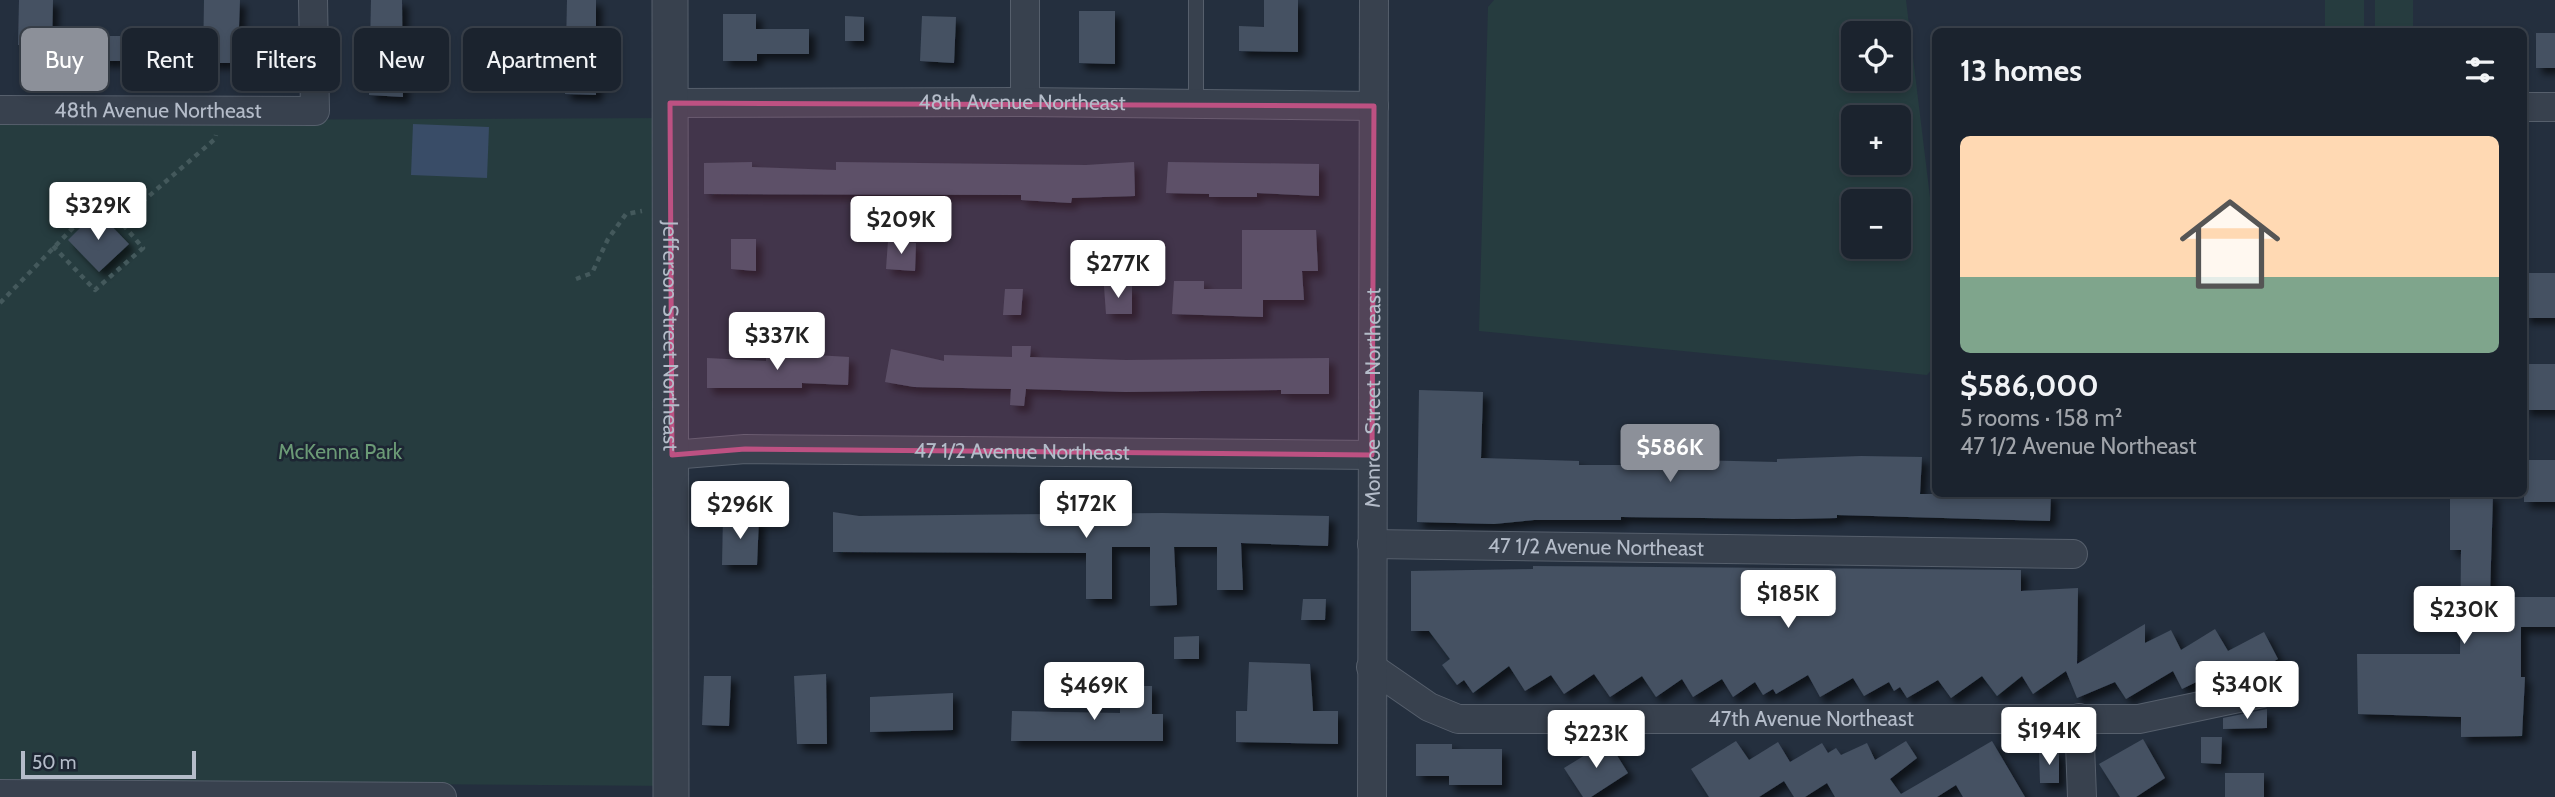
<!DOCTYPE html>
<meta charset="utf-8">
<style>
:root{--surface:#1b232e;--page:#242b36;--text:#f1f3f6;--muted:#a0a4aa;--line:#39404a;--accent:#8c9099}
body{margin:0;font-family:Cabin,sans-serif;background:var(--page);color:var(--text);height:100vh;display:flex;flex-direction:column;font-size:26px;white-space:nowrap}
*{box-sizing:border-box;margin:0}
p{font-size:23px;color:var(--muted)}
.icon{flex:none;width:38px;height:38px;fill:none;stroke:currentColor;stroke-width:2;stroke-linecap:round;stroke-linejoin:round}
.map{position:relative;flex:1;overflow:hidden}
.drawer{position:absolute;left:1932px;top:28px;width:595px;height:469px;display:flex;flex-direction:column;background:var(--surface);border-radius:10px;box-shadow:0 4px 10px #0003,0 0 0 2px var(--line)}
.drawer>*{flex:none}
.top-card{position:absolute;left:21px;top:28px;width:665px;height:63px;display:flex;gap:14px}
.fabs{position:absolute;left:1841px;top:21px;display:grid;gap:14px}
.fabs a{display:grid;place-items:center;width:70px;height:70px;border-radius:10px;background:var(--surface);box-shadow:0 4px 10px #0003,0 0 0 2px var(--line);font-size:35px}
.scale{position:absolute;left:21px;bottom:18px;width:175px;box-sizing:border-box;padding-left:7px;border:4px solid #b4bcc9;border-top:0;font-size:19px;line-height:24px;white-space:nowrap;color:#b4bcc9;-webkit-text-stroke:5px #1d2633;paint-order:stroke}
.price{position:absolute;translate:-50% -60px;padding:0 16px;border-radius:7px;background:#fff;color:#222;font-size:23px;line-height:46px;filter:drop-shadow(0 2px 4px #0008)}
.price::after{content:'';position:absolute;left:50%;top:42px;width:21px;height:16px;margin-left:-10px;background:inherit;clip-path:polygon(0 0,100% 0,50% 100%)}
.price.current{background:var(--accent);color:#fff}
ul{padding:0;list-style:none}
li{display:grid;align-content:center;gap:14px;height:371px;padding:0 28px}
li+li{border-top:2px solid var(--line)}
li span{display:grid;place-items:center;height:217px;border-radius:10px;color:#555}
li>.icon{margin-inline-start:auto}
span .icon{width:126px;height:126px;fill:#fffc;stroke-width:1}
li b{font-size:30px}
h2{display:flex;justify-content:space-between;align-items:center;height:84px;padding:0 28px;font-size:30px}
.tag{padding:0 24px;border-radius:10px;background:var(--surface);box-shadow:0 4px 10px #0003,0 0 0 2px var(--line);font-size:24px;line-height:63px}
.tag.current{background:var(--accent);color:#fff}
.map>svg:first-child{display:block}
.green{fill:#263c3f;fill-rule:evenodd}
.water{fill:#394c67}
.building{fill:#455162;filter:url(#shadow)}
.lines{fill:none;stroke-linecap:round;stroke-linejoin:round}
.service-casing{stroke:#565f6c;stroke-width:16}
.minor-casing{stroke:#565f6c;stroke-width:30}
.tertiary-casing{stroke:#565f6c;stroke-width:37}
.path{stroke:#44595c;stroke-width:4.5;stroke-dasharray:5 5;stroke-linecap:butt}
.service{stroke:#38414e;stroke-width:14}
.minor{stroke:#38414e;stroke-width:28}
.tertiary{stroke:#38414e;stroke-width:35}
.marked{fill:#bd5182;fill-opacity:0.2;stroke:#bd5182;stroke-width:5;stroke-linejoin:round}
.labels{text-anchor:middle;stroke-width:5;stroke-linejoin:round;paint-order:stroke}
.street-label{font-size:21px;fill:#b4bcc9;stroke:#1d2633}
.park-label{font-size:21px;fill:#6b9a76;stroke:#1d2633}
</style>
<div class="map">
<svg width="2555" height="797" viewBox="0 0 2555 797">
<defs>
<filter id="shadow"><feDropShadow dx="6" dy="6" stdDeviation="3.5" flood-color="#0009"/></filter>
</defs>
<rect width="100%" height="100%" fill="#242f3e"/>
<g class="green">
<path d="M 1494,0 L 1906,0 L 1935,238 L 1935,366 L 1927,375 L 1479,331 L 1488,7 ZM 1853,33 L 1899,33 L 1899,79 L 1853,79 ZM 1853,117 L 1899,117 L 1899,163 L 1853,163 ZM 1899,201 L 1899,247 L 1853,247 L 1853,201 Z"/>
<rect x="2325" y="0" width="39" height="31"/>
<rect x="2375" y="0" width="38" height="31"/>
<path d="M 670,118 L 677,786 L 0,781 L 0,121 Z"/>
<path d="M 2166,494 L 2354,494 L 2354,498 L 2166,499 Z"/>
</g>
<path class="water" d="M 413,124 L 489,127 L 487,178 L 411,175 Z"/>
<g class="building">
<path d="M 19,0 L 53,0 L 52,45 L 18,45 Z"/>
<path d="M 204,0 L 240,0 L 239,27 L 246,27 L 246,63 L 203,63 Z"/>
<path d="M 371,0 L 402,0 L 403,97 L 369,95 Z"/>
<path d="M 567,0 L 596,0 L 596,95 L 565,94 Z"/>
<path d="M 1264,0 L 1298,0 L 1298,52 L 1239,51 L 1239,26 L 1264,27 Z"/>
<path d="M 1079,11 L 1115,11 L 1115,64 L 1079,63 Z"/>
<path d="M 723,14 L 756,14 L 756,29 L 809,29 L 809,54 L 757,54 L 757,61 L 723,61 Z"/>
<path d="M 845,16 L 864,17 L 864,41 L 845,41 Z"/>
<path d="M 922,16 L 956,17 L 954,63 L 920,61 Z"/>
<rect x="2536" y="33" width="19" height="35"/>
<rect x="98" y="36" width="26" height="25"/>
<path d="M 752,162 L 752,167 L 836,170 L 836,162 L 1086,165 L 1134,162 L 1135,196 L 1072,198 L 1071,203 L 1021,200 L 1021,195 L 704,194 L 704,163 Z"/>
<path d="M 1168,162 L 1319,164 L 1319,196 L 1257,193 L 1257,197 L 1209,197 L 1209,194 L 1166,193 Z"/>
<path d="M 97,211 L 129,244 L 99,272 L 68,240 Z"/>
<path d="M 1242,230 L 1316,230 L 1318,271 L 1302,271 L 1304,300 L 1263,300 L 1263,317 L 1172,314 L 1174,281 L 1204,281 L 1204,289 L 1242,289 Z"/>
<path d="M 731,239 L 756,239 L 756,271 L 731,269 Z"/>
<path d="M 888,241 L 916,243 L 915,271 L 886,269 Z"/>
<rect x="2524" y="273" width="31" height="45"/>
<path d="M 1104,286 L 1132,286 L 1132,314 L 1106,314 Z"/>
<path d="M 1005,289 L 1023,289 L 1021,315 L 1003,315 Z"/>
<path d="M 1012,346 L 1031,346 L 1030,357 L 1126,360 L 1329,358 L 1329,394 L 1281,394 L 1281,390 L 1126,392 L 1026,389 L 1024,406 L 1010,405 L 1011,389 L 914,387 L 885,382 L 891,349 L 944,361 L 944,355 L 1012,357 Z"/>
<path d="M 815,355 L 849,357 L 848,385 L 802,383 L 802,388 L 707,388 L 707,358 L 766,361 L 766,358 L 815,358 Z"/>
<rect x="2524" y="364" width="31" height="46"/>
<path d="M 1419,390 L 1483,392 L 1481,458 L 1579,461 L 1579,465 L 1647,465 L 1647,459 L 1777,462 L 1777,459 L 1861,456 L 1922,457 L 1920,494 L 2051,494 L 2050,521 L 1837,515 L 1837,518 L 1793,519 L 1621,517 L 1621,520 L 1534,520 L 1494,524 L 1417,522 Z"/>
<rect x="2524" y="460" width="31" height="42"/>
<path d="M 2450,494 L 2493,494 L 2490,597 L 2555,597 L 2555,627 L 2521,627 L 2521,677 L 2525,677 L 2522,736 L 2461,737 L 2461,717 L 2358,714 L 2357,654 L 2460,654 L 2461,550 L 2450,550 Z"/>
<path d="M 833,512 L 859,516 L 1162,513 L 1329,516 L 1328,546 L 1241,543 L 1243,590 L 1217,590 L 1217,547 L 1174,547 L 1177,605 L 1150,606 L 1150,547 L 1112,547 L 1112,599 L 1086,599 L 1086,553 L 833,552 Z"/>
<path d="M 723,516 L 759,518 L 757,565 L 722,565 Z"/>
<path d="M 1533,566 L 2021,570 L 2021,591 L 2078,588 L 2077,664 L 2145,624 L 2145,643 L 2171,630 L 2181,650 L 2215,629 L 2228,651 L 2264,632 L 2278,659 L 2255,672 L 2252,665 L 2223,682 L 2223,669 L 2182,689 L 2173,671 L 2126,699 L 2115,682 L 2077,698 L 2066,671 L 2033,694 L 2022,676 L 1997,696 L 1982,676 L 1951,698 L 1938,680 L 1907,698 L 1900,687 L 1894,691 L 1889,682 L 1864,696 L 1853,678 L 1820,697 L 1808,675 L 1776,694 L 1773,689 L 1763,695 L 1755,682 L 1733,697 L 1722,679 L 1693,697 L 1682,679 L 1656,697 L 1642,676 L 1610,697 L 1594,674 L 1564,694 L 1551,675 L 1525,691 L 1509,666 L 1473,693 L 1464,680 L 1457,685 L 1442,665 L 1450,659 L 1429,631 L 1411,631 L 1411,571 L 1533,569 Z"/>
<path d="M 1303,599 L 1326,599 L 1325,620 L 1301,620 Z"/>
<path d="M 1199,636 L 1199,659 L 1174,659 L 1174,637 Z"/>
<path d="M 1249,662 L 1310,664 L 1313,711 L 1338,711 L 1338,744 L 1236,742 L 1236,711 L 1247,711 Z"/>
<path d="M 826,674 L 827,744 L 797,744 L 794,676 Z"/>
<path d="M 704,676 L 731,676 L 729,726 L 702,725 Z"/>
<path d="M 1120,686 L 1152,686 L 1152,714 L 1163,714 L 1163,741 L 1011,741 L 1012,711 L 1120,713 Z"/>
<path d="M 953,693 L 953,730 L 870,732 L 870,697 Z"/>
<path d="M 2267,709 L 2267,728 L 2223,729 L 2223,718 Z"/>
<path d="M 2201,737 L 2222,737 L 2221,764 L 2201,763 Z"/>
<path d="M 2143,739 L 2165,778 L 2136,797 L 2120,797 L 2099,764 Z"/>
<path d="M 1608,741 L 1628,773 L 1591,797 L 1583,797 L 1564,768 Z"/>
<path d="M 1736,741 L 1749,760 L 1778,742 L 1790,762 L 1822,743 L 1828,753 L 1836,748 L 1841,755 L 1867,743 L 1875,760 L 1906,741 L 1917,758 L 1890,779 L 1901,794 L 1992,741 L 2025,797 L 1963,797 L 1956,785 L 1937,797 L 1835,797 L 1827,783 L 1805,797 L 1794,797 L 1784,781 L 1759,797 L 1709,797 L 1691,769 Z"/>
<path d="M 1416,744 L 1452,744 L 1452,749 L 1502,749 L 1502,785 L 1449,785 L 1449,776 L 1416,776 Z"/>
<path d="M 2039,750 L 2059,751 L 2059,783 L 2040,783 Z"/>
<rect x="2225" y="773" width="39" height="24"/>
</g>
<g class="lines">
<g class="service-casing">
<path id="service" d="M 1196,104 L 1196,0"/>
</g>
<g class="minor-casing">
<g id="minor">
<path d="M 1025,102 L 1025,0"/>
<path id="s1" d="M 670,103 L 1025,102 L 1374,106"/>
<path d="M 2524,107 L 2555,107"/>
<path id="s2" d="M 0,110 L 315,111 L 313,0"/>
<path id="s3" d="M 672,455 L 745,449 L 1372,455"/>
<path id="s4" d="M 1372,544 L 2073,554"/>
<path id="s5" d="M 1371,667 L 1429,707 L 1458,719 L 2139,719 L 2262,693"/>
<path d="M 2079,718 L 2082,797"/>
<path d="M 0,794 L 442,797"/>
<path id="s6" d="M 1372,797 L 1374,0"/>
</g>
</g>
<g class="tertiary-casing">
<g id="tertiary">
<path id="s7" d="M 670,0 L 671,797"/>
</g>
</g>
<g class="path">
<path d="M 53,246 L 95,290 L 143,248 L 120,221"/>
<path d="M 576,279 L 592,273 L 608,239 L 626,214 L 642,211"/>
<path d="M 0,303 L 99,201 L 120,221 L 215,139 L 216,135"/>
</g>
<use href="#service" class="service"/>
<use href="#minor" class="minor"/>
<use href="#tertiary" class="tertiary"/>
</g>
<path class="marked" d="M 670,103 L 1374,106 L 1372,455 L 745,449 L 672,455 Z"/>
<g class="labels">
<g class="street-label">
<text dy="7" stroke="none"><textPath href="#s1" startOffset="352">48th Avenue Northeast</textPath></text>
<text dy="7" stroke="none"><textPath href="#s2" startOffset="158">48th Avenue Northeast</textPath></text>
<text dy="7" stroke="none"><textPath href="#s7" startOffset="336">Jefferson Street Northeast</textPath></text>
<text dy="7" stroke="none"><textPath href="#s6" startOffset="399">Monroe Street Northeast</textPath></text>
<text dy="7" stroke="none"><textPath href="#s3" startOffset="350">47 1/2 Avenue Northeast</textPath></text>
<text dy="7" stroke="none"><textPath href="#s4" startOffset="224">47 1/2 Avenue Northeast</textPath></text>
<text dy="7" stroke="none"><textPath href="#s5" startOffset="455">47th Avenue Northeast</textPath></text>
</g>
<g class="park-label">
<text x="340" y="459">McKenna Park</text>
</g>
</g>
</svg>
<div class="fabs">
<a><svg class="icon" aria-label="locate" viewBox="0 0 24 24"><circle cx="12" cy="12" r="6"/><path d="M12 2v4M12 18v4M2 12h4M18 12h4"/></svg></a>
<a>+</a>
<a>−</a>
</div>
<div class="scale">50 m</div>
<b class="price" style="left:98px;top:242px">$329K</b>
<b class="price" style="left:901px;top:256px">$209K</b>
<b class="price" style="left:1118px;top:300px">$277K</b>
<b class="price" style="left:777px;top:372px">$337K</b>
<b class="price current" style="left:1670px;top:484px">$586K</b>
<b class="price" style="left:1086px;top:540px">$172K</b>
<b class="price" style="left:740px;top:541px">$296K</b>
<b class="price" style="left:1788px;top:630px">$185K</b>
<b class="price" style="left:2464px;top:646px">$230K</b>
<b class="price" style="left:2247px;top:721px">$340K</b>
<b class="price" style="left:1094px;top:722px">$469K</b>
<b class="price" style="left:2049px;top:767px">$194K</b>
<b class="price" style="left:1596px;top:770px">$223K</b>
<div class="top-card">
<a class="tag current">Buy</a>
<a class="tag">Rent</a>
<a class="tag">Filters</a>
<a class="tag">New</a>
<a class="tag">Apartment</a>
</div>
<section class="drawer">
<h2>13 homes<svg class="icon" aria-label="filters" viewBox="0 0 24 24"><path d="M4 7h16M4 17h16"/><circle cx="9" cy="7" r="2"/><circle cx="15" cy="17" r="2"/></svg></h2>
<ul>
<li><span style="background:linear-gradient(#ffd9b3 65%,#7fa58c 0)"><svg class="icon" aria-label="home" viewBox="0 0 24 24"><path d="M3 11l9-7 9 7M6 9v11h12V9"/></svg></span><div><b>$586,000</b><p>5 rooms · 158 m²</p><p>47 1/2 Avenue Northeast</p></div></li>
</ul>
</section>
</div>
